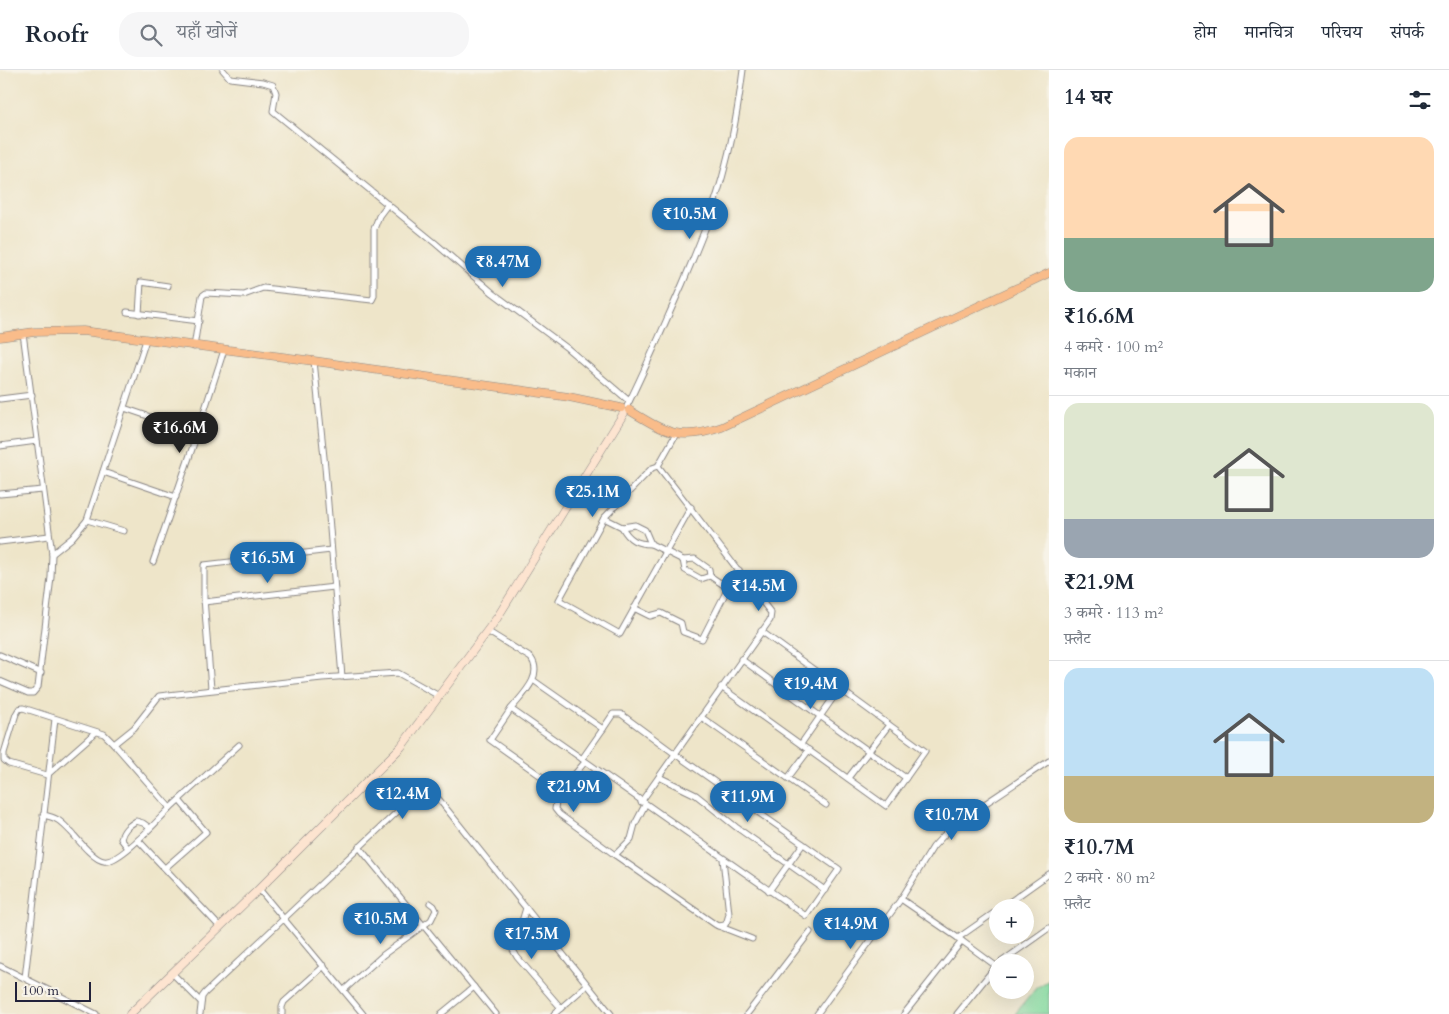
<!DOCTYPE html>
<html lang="hi">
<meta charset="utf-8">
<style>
:root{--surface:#fff;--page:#f6f6f7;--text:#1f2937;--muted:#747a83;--line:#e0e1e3;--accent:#1f6fb2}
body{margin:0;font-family:Cardo,"Noto Serif Devanagari",serif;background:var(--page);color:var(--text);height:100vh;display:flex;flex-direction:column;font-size:19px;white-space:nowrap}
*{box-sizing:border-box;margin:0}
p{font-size:16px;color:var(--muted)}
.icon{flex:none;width:28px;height:28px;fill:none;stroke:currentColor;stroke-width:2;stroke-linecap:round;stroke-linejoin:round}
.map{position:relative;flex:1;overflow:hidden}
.details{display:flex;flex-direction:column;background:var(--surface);width:400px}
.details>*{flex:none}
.tools{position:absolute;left:989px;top:829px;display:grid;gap:10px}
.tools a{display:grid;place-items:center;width:45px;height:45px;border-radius:50%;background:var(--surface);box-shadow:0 5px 20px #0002;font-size:25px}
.scale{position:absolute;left:15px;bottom:12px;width:76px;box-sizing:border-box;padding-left:5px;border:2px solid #22223b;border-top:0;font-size:14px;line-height:18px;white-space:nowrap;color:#22223b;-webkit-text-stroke:4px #f7f3e8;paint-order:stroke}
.price{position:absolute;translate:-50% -42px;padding:0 11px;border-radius:18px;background:var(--accent);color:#fff;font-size:16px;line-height:32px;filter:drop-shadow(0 1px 2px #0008)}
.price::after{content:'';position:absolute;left:50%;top:30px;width:15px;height:11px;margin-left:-8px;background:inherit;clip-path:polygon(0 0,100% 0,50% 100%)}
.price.selected{background:#222;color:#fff}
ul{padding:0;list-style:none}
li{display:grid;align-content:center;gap:10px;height:265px;padding:0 15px}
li+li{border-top:1px solid var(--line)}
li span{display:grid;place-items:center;height:155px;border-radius:15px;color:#555}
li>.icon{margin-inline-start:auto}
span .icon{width:90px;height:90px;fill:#fffc;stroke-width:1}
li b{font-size:21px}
h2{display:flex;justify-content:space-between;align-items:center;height:60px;padding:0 15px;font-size:21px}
header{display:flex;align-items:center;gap:30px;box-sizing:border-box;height:70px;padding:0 25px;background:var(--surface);border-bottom:1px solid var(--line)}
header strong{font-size:24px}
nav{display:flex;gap:28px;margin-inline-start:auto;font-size:18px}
.search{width:350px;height:45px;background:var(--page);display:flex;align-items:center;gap:12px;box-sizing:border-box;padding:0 18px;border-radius:20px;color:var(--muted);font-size:19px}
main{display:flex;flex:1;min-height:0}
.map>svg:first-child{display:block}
.green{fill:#81d99e;stroke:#527e6c}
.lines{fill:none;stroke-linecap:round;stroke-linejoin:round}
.street-casing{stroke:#888482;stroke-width:7}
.secondary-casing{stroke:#888482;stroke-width:9}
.primary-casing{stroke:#888482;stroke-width:9}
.street{stroke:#fff;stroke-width:5}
.secondary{stroke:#fde4d0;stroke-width:8}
.primary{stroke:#f9bc8a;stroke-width:8}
</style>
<header>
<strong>Roofr</strong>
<div class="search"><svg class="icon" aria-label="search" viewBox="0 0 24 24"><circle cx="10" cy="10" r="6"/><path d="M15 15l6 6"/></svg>यहाँ खोजें</div>
<nav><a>होम</a><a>मानचित्र</a><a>परिचय</a><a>संपर्क</a></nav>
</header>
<main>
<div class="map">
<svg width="1049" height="944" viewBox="0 0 1049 944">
<rect width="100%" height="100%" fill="#f7f3e8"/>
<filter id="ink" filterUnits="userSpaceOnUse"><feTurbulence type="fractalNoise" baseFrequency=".02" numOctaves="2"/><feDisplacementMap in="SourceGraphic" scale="10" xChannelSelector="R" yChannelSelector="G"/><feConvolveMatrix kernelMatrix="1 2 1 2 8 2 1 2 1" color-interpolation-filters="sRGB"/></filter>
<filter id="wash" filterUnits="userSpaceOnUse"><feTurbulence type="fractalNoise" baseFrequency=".0096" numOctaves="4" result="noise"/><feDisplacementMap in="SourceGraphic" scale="20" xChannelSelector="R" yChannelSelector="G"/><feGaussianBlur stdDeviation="1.12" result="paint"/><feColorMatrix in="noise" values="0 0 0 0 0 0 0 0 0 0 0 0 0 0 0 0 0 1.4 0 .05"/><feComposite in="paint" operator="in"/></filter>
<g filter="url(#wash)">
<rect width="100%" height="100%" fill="#eee5c9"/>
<path class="green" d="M 1049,910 L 1049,944 L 1015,944 L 1036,918 Z"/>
</g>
<g filter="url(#ink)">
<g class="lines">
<g class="street-casing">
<g id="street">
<path d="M 223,0 L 230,8 L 263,12 L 273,15 L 276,23 L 273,41 L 435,173 L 493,223 L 567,278 L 629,331"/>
<path d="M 127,242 L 199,251"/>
<path d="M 139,244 L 141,212 L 168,216"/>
<path d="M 194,277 L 202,226 L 206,223 L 244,225 L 263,218 L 372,230 L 374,226 L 374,159 L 379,146 L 388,134"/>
<path d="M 314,291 L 325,397 L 342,607"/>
<path d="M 0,329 L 32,325"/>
<path d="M 627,336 C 647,296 664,255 682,215 C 699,175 716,135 726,93 C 734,63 739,31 743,0"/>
<path d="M 124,338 L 198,363"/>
<path d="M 0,376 L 37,371"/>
<path d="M 658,396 L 652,398 L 604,448 L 559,530 L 620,564 L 691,437"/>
<path d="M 103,402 L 176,427"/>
<path d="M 0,424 L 43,420"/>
<path d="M 604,448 L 622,457 L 635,455 L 645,460 L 651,474 L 683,490 L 695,489 L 709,499 L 710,506 L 728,518"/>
<path d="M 87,450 L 124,461"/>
<path d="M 622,457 C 629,470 637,474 651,474"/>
<path d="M 0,472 L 49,466"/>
<path d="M 52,484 L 72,468 L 87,450 L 146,270"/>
<path d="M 683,490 L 685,500 L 701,509 L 710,506"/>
<path d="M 153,492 L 193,376 L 224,280"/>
<path d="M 204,532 L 334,517"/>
<path d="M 634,538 L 650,546 L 661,543 L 681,553 L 683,562 L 702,569 L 728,518 L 739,500"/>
<path d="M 487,561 L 531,588 C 544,606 522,625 511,639 L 806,846 L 839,799 L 675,684 L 621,644 L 613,644 L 603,659 L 533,610"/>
<path d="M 0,585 L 41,603"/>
<path d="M 741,589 L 906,708"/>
<path d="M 0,611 L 28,623 L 33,623 L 38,617 L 51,507 L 52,484 L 23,263"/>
<path d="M 721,617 L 886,736 L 925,681 L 761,561"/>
<path d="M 211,619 L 204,528 L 204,495 L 331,480"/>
<path d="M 511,639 L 490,670 L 562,721"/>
<path d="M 701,647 L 826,735"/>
<path d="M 96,662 L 47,705 L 9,694 L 4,690 L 4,683 L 16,644 L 19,639 L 23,638 L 104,664 L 114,674"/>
<path d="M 801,674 L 840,618"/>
<path d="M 582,689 L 603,659"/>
<path d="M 585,692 C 576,703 555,725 555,739 L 559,744 L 615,785"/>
<path d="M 659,707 L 696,725 L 736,757 L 825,820"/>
<path d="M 788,708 L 809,680"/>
<path d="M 848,708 L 889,655"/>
<path d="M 641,732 L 770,550 L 771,543 L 658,396 L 676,364"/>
<path d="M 645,735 L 635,754 L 631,769 L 615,785 L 716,855 L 752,869"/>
<path d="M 170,738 L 239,675"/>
<path d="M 43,745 C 59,748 61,752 72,763 C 79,771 94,790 104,791 C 119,794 158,750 170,738 L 114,674 L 134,658 L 159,626 L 322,608 L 398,603 L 439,626"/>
<path d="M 138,770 L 220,857"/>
<path d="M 359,777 L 496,944"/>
<path d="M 128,778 L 121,769 C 123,760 128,756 136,751 L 143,753 L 150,758"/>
<path d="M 165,798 L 206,762 L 179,730"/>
<path d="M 259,819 L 363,944"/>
<path d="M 769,821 L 803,774"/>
<path d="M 526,838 L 519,861 L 513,872 L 513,880 L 517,887 L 561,938"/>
<path d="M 1001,838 L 1049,804"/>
<path d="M 998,840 L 958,868 L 996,896 L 998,895"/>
<path d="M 718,856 L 725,855 L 727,851 L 729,844 L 723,789"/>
<path d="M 958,868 L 901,829 L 933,777 L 944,765 L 959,751 L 1049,691"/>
<path d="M 1001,892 L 1049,858"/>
<path d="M 0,896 L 96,944"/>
<path d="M 172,903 L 201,932"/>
<path d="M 25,908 L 55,649"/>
<path d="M 344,920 L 383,885 L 431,850 L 436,840 L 434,836 L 430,833"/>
<path d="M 200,944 L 202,927 L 205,923 L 414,726 L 423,718 L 427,718 L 433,722 L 611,944"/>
<path d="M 282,944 L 282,937 L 284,932 L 324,896"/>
<path d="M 441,944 L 474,917"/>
<path d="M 554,944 L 587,915"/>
<path d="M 747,944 L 810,862"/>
<path d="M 817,944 L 901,829"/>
<path d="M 904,944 L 962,871"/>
<path d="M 957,944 L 996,896"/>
</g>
</g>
<g class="secondary-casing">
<path id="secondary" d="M 130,944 L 259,819 L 401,677 L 497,548 L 624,343"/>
</g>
<g class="primary-casing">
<g id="primary">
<path d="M 0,267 L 34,262 L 83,261 L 314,291 L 569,327 L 621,338"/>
<path d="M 629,340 C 665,362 680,372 722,357 L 1049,203"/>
</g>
</g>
<use href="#street" class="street"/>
<use href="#secondary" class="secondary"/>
<use href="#primary" class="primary"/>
</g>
</g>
</svg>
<div class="tools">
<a>+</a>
<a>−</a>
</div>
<div class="scale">100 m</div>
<b class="price" style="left:690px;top:170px">₹10.5M</b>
<b class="price" style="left:503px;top:218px">₹8.47M</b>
<b class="price selected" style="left:180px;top:384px">₹16.6M</b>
<b class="price" style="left:593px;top:448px">₹25.1M</b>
<b class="price" style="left:268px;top:514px">₹16.5M</b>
<b class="price" style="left:759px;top:542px">₹14.5M</b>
<b class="price" style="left:811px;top:640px">₹19.4M</b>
<b class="price" style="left:574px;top:743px">₹21.9M</b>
<b class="price" style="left:403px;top:750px">₹12.4M</b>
<b class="price" style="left:748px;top:753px">₹11.9M</b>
<b class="price" style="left:952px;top:771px">₹10.7M</b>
<b class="price" style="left:381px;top:875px">₹10.5M</b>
<b class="price" style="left:851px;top:880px">₹14.9M</b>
<b class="price" style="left:532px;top:890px">₹17.5M</b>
</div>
<section class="details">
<h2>14 घर<svg class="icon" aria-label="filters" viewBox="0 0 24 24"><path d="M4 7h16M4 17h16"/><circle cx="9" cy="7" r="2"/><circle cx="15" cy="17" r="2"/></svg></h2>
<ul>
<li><span style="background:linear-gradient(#ffd9b3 65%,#7fa58c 0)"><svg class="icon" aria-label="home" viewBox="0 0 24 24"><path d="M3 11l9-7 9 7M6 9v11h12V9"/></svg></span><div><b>₹16.6M</b><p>4 कमरे · 100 m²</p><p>मकान</p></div></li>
<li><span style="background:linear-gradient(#dfe7d0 75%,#9aa5b1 0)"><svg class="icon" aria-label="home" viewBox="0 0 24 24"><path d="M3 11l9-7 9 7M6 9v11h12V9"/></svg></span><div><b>₹21.9M</b><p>3 कमरे · 113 m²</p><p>फ़्लैट</p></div></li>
<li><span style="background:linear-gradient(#bfe0f5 70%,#c2b280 0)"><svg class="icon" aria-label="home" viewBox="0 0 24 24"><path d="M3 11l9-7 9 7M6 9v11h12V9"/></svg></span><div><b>₹10.7M</b><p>2 कमरे · 80 m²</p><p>फ़्लैट</p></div></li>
</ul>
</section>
</main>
